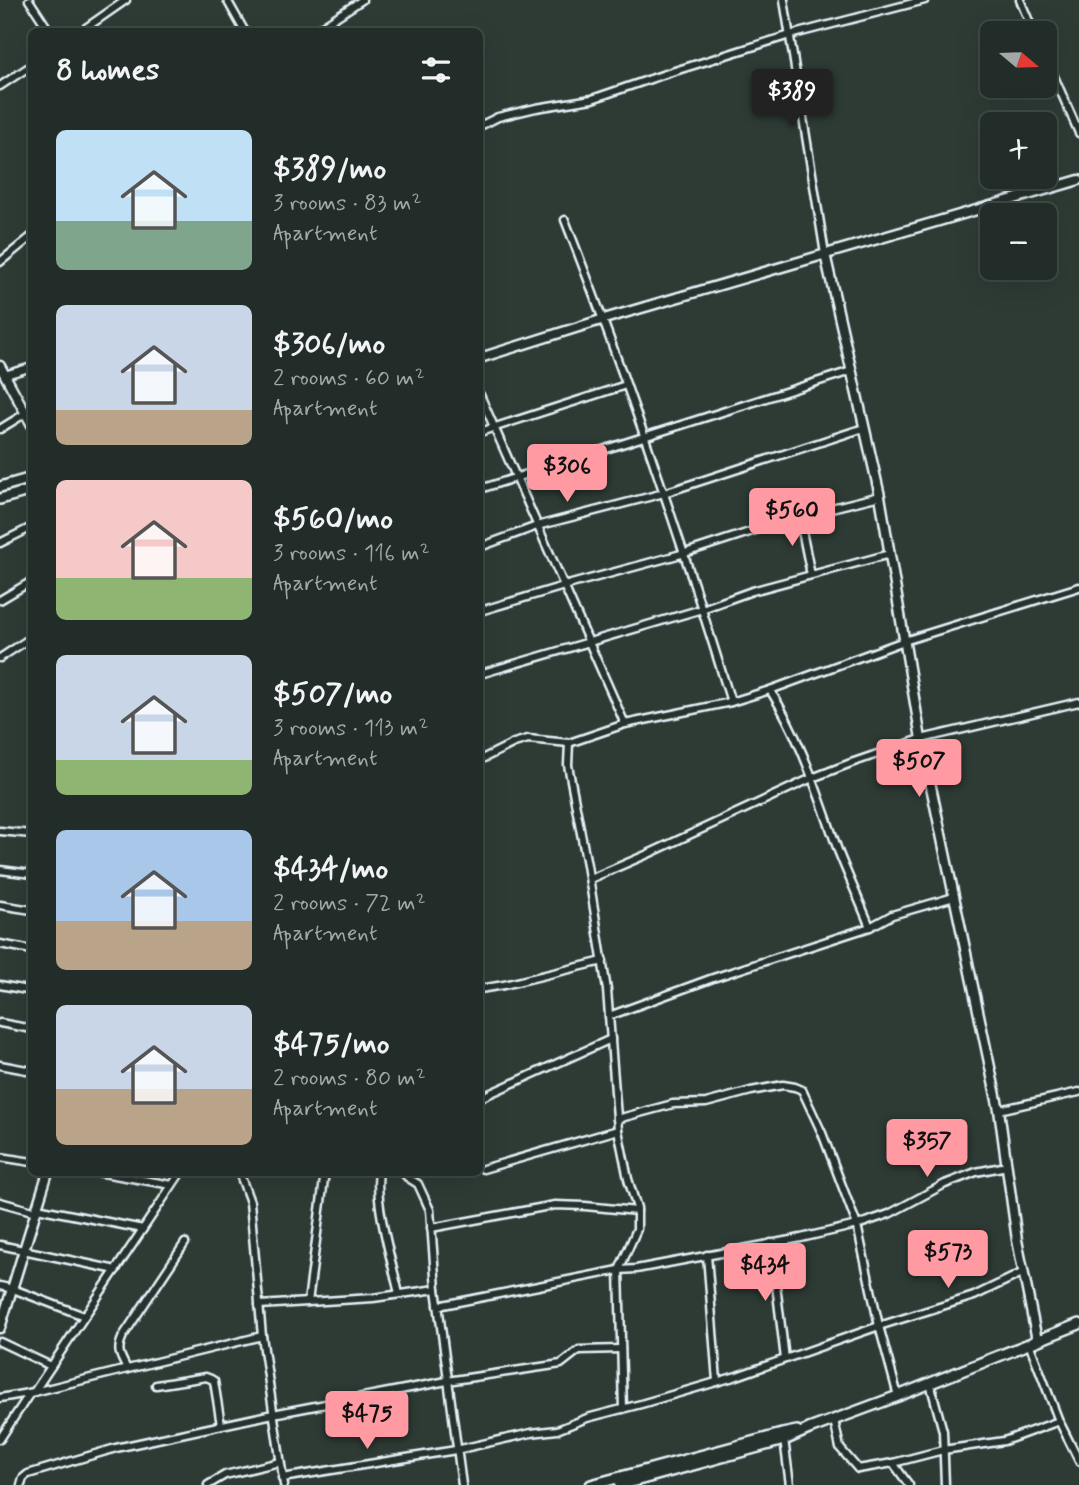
<!DOCTYPE html>
<meta charset="utf-8">
<style>
:root{--surface:#222c28;--page:#2e3834;--text:#f1f3f6;--muted:#a2a7a8;--line:#3f4845;--accent:#ff9aa2}
body{margin:0;font-family:Mynerve,sans-serif;background:var(--page);color:var(--text);height:100vh;display:flex;flex-direction:column;font-size:26px;white-space:nowrap}
*{box-sizing:border-box;margin:0}
p{font-size:23px;color:var(--muted)}
.icon{flex:none;width:38px;height:38px;fill:none;stroke:currentColor;stroke-width:2;stroke-linecap:round;stroke-linejoin:round}
.map{position:relative;flex:1;overflow:hidden}
.panel{position:absolute;left:28px;top:28px;width:455px;height:1148px;display:flex;flex-direction:column;background:var(--surface);border-radius:10px;box-shadow:0 7px 28px #0002,0 0 0 2px var(--line)}
.panel>*{flex:none}
.needle{width:46px;rotate:109deg}
.tools{position:absolute;left:980px;top:21px;display:grid;gap:14px}
.tools a{display:grid;place-items:center;width:77px;height:77px;border-radius:10px;background:var(--surface);box-shadow:0 7px 28px #0002,0 0 0 2px var(--line);font-size:35px}
.price{position:absolute;translate:-50% -60px;padding:0 16px;border-radius:7px;background:var(--accent);color:#111;font-size:23px;line-height:46px;filter:drop-shadow(0 2px 4px #0008)}
.price::after{content:'';position:absolute;left:50%;top:42px;width:21px;height:16px;margin-left:-10px;background:inherit;clip-path:polygon(0 0,100% 0,50% 100%)}
.price.on{background:#222;color:#fff}
ul{padding:0;list-style:none}
li{display:flex;align-items:center;gap:21px;height:175px;padding:0 28px}
li span{display:grid;place-items:center;flex:none;width:196px;height:140px;border-radius:10px;color:#555}
li>.icon{margin-inline-start:auto}
span .icon{width:84px;height:84px;fill:#fffc;stroke-width:1}
li b{font-size:30px}
h2{display:flex;justify-content:space-between;align-items:center;height:84px;padding:0 28px;font-size:30px}
.map>svg:first-child{display:block}
.lines{fill:none;stroke-linecap:round;stroke-linejoin:round}
.minor-casing{stroke:#e8f1f8;stroke-width:11}
.tertiary-casing{stroke:#e8f1f8;stroke-width:13}
.secondary-casing{stroke:#e8f1f8;stroke-width:14}
.minor{stroke:#26332d;stroke-width:6}
.tertiary{stroke:#26332d;stroke-width:8}
.secondary{stroke:#26332d;stroke-width:9}
</style>
<div class="map">
<svg width="1079" height="1485" viewBox="0 0 1079 1485">
<rect width="100%" height="100%" fill="#2e3b35"/>
<filter id="ink" filterUnits="userSpaceOnUse"><feTurbulence type="fractalNoise" baseFrequency=".0143" numOctaves="2"/><feDisplacementMap in="SourceGraphic" scale="14" xChannelSelector="R" yChannelSelector="G"/><feConvolveMatrix kernelMatrix="1 2 1 2 8 2 1 2 1" color-interpolation-filters="sRGB"/></filter>
<g filter="url(#ink)">
<g class="lines">
<g class="minor-casing">
<g id="minor">
<path d="M 29,0 L 50,32"/>
<path d="M 227,0 L 245,32"/>
<path d="M 784,0 L 825,254"/>
<path d="M 1020,0 L 1034,33"/>
<path d="M 80,32 L 126,0"/>
<path d="M 313,32 L 362,0"/>
<path d="M 1045,56 L 1079,133"/>
<path d="M 0,86 L 32,65"/>
<path d="M 480,126 L 498,117 L 536,108 L 592,99 L 665,74 L 790,35 L 925,0"/>
<path d="M 565,220 C 627,378 681,540 731,702"/>
<path d="M 0,262 L 32,236"/>
<path d="M 5,375 L 32,367"/>
<path d="M 480,395 L 625,724"/>
<path d="M 0,429 L 26,413"/>
<path d="M 480,432 L 626,385"/>
<path d="M 480,489 L 851,371"/>
<path d="M 799,516 L 811,575"/>
<path d="M 0,543 L 32,527"/>
<path d="M 480,547 L 537,526 L 664,493 L 864,428"/>
<path d="M 0,600 L 32,581"/>
<path d="M 480,611 L 564,586 L 685,553 L 799,516 L 880,496"/>
<path d="M 0,658 L 32,637"/>
<path d="M 480,674 L 702,609 L 752,591 L 890,554"/>
<path d="M 770,690 C 802,740 819,798 839,853 C 849,878 860,902 870,927"/>
<path d="M 569,743 L 568,765 L 587,865 L 607,990 L 618,1130 L 628,1179 L 637,1208 L 637,1229 L 619,1270 L 623,1409"/>
<path d="M 480,760 L 514,743 L 528,739 L 569,743 L 625,724 L 731,702 L 770,690 L 904,641 L 1079,587"/>
<path d="M 0,831 L 32,834"/>
<path d="M 0,870 L 32,874"/>
<path d="M 590,879 L 648,854 L 812,778 L 851,763 L 921,739 L 1079,702"/>
<path d="M 0,905 L 32,910"/>
<path d="M 0,944 L 32,950"/>
<path d="M 0,985 L 32,991"/>
<path d="M 480,989 L 504,985 L 603,961"/>
<path d="M 609,1016 L 713,978 L 870,927 L 892,915 L 954,897"/>
<path d="M 0,1023 L 32,1029"/>
<path d="M 0,1065 L 32,1071"/>
<path d="M 480,1098 L 611,1039"/>
<path d="M 999,1110 L 1079,1092"/>
<path d="M 617,1119 L 673,1104 L 706,1103 L 751,1091 L 783,1085 L 795,1087 L 802,1090 L 822,1133 L 857,1225 L 879,1326 L 898,1396"/>
<path d="M 0,1157 L 32,1162"/>
<path d="M 483,1169 L 618,1130"/>
<path d="M 97,1172 L 172,1185"/>
<path d="M 239,1172 L 250,1202 L 262,1336 L 284,1485"/>
<path d="M 379,1172 C 374,1203 392,1262 399,1294"/>
<path d="M 403,1172 L 407,1177 L 418,1184 L 430,1210 L 436,1289 L 462,1485"/>
<path d="M 0,1202 L 36,1212"/>
<path d="M 37,1208 L 143,1229"/>
<path d="M 431,1228 L 555,1205 L 585,1206 L 637,1211"/>
<path d="M 771,1243 L 785,1359"/>
<path d="M 0,1245 L 116,1270"/>
<path d="M 707,1255 L 717,1381"/>
<path d="M 0,1286 L 13,1289 L 84,1316"/>
<path d="M 308,1302 L 325,1172"/>
<path d="M 259,1305 L 373,1298 L 436,1289"/>
<path d="M 438,1306 L 619,1270 L 636,1269 L 801,1238 L 857,1225 L 889,1214 L 945,1184 L 976,1172 L 1007,1166"/>
<path d="M 0,1342 L 51,1366"/>
<path d="M 1029,1343 L 1059,1421 L 1079,1461"/>
<path d="M 127,1369 C 120,1355 116,1351 123,1336 L 185,1243"/>
<path d="M 930,1383 L 943,1431 L 945,1485"/>
<path d="M 156,1385 L 206,1377 L 211,1379 L 214,1381 L 221,1425"/>
<path d="M 34,1392 L 181,1172"/>
<path d="M 0,1398 L 34,1392 L 262,1336"/>
<path d="M 834,1420 L 840,1448 L 858,1469 L 893,1463 L 943,1450 L 1004,1441 L 1059,1421"/>
<path d="M 0,1439 L 30,1393"/>
<path d="M 784,1439 L 790,1485"/>
<path d="M 893,1463 L 909,1485"/>
<path d="M 282,1478 L 456,1450 L 531,1433 L 557,1430 L 587,1418 L 641,1404 L 737,1376 L 879,1326 L 974,1296 L 1024,1272"/>
<path d="M 21,1485 L 23,1478 L 28,1474 L 116,1448 L 273,1414 L 447,1381 L 561,1364 L 579,1350 L 621,1349"/>
<path d="M 208,1485 L 225,1475 L 280,1462"/>
</g>
</g>
<g class="tertiary-casing">
<g id="tertiary">
<path d="M 825,254 L 880,496 L 921,739 L 999,1110 L 1017,1240 L 1037,1340"/>
<path d="M 480,358 L 604,319 L 1079,180"/>
<path d="M 0,366 L 32,425"/>
<path d="M 0,1328 L 48,1172"/>
</g>
</g>
<g class="secondary-casing">
<g id="secondary">
<path d="M 0,487 L 32,478"/>
<path d="M 0,499 L 32,490"/>
<path d="M 591,1485 L 782,1434 L 797,1431"/>
<path d="M 620,1485 L 784,1440 L 809,1429 L 898,1396 L 1079,1324"/>
</g>
</g>
<use href="#minor" class="minor"/>
<use href="#tertiary" class="tertiary"/>
<use href="#secondary" class="secondary"/>
</g>
</g>
</svg>
<div class="tools">
<a><svg class="needle" viewBox="-14 -14 28 28"><path d="M0-13l5 13h-10z" fill="#e53935"/><path d="M0 13l5-13h-10z" fill="#a2a7a8"/></svg></a>
<a>+</a>
<a>−</a>
</div>
<b class="price on" style="left:792px;top:129px">$389</b>
<b class="price" style="left:567px;top:504px">$306</b>
<b class="price" style="left:792px;top:548px">$560</b>
<b class="price" style="left:919px;top:799px">$507</b>
<b class="price" style="left:927px;top:1179px">$357</b>
<b class="price" style="left:948px;top:1290px">$573</b>
<b class="price" style="left:765px;top:1303px">$434</b>
<b class="price" style="left:367px;top:1451px">$475</b>
<section class="panel">
<h2>8 homes<svg class="icon" aria-label="filters" viewBox="0 0 24 24"><path d="M4 7h16M4 17h16"/><circle cx="9" cy="7" r="2"/><circle cx="15" cy="17" r="2"/></svg></h2>
<ul>
<li><span style="background:linear-gradient(#bfe0f5 65%,#7fa58c 0)"><svg class="icon" aria-label="home" viewBox="0 0 24 24"><path d="M3 11l9-7 9 7M6 9v11h12V9"/></svg></span><div><b>$389/mo</b><p>3 rooms · 83 m²</p><p>Apartment</p></div></li>
<li><span style="background:linear-gradient(#c9d6e8 75%,#b9a48a 0)"><svg class="icon" aria-label="home" viewBox="0 0 24 24"><path d="M3 11l9-7 9 7M6 9v11h12V9"/></svg></span><div><b>$306/mo</b><p>2 rooms · 60 m²</p><p>Apartment</p></div></li>
<li><span style="background:linear-gradient(#f6c9c9 70%,#8fb573 0)"><svg class="icon" aria-label="home" viewBox="0 0 24 24"><path d="M3 11l9-7 9 7M6 9v11h12V9"/></svg></span><div><b>$560/mo</b><p>3 rooms · 116 m²</p><p>Apartment</p></div></li>
<li><span style="background:linear-gradient(#c9d6e8 75%,#8fb573 0)"><svg class="icon" aria-label="home" viewBox="0 0 24 24"><path d="M3 11l9-7 9 7M6 9v11h12V9"/></svg></span><div><b>$507/mo</b><p>3 rooms · 113 m²</p><p>Apartment</p></div></li>
<li><span style="background:linear-gradient(#a9c7e8 65%,#b9a48a 0)"><svg class="icon" aria-label="home" viewBox="0 0 24 24"><path d="M3 11l9-7 9 7M6 9v11h12V9"/></svg></span><div><b>$434/mo</b><p>2 rooms · 72 m²</p><p>Apartment</p></div></li>
<li><span style="background:linear-gradient(#c9d6e8 60%,#b9a48a 0)"><svg class="icon" aria-label="home" viewBox="0 0 24 24"><path d="M3 11l9-7 9 7M6 9v11h12V9"/></svg></span><div><b>$475/mo</b><p>2 rooms · 80 m²</p><p>Apartment</p></div></li>
</ul>
</section>
</div>
